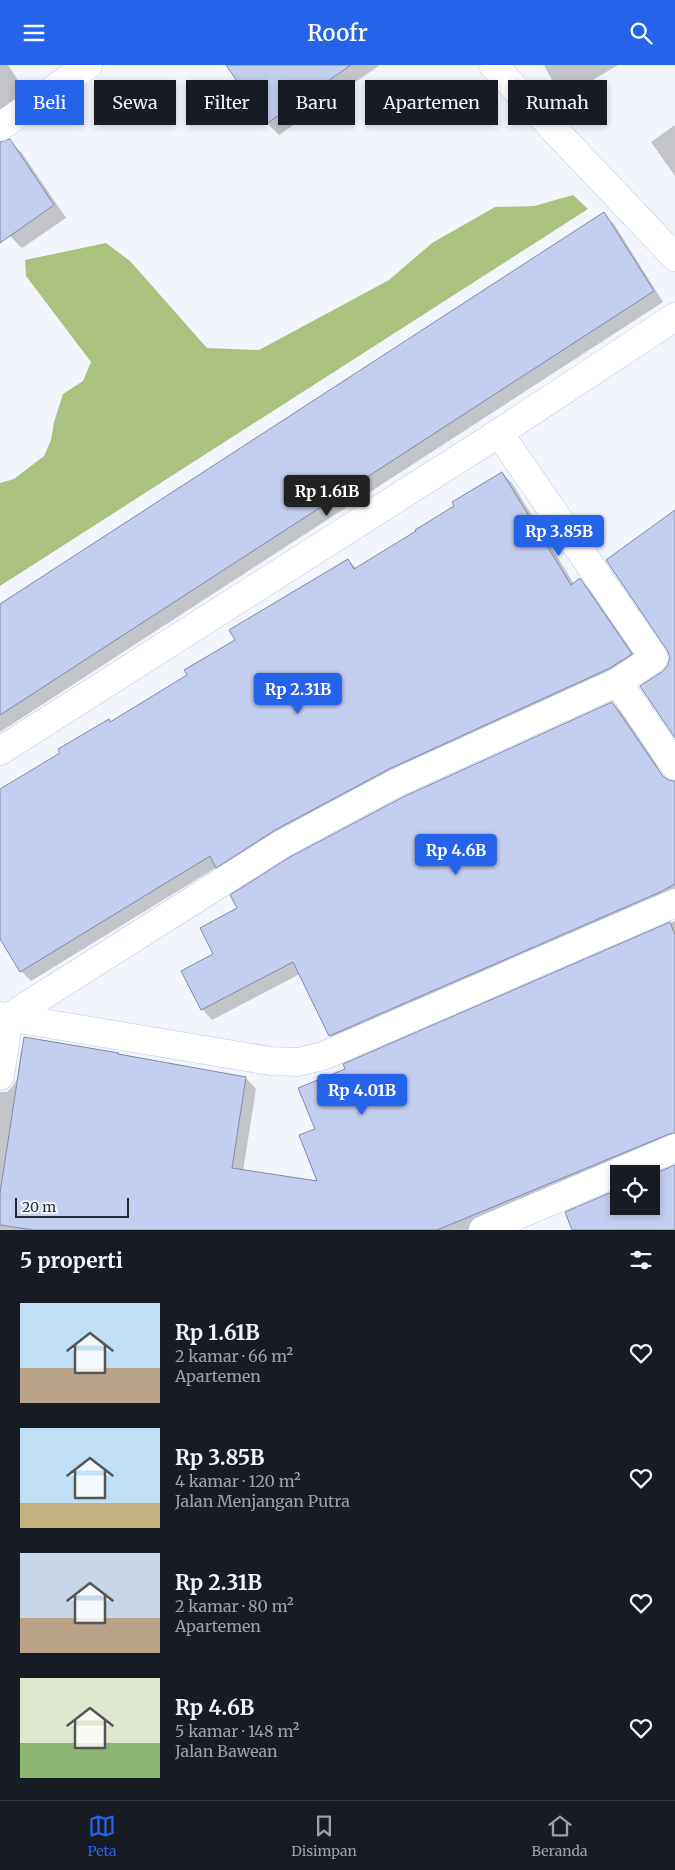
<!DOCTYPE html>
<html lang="id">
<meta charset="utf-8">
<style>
:root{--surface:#171b24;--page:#20242c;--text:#f1f3f6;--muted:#9ea1a6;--line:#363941;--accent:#2563eb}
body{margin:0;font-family:Merriweather,serif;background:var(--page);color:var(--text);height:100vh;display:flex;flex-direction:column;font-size:19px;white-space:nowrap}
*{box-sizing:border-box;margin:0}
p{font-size:16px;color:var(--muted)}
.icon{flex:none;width:28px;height:28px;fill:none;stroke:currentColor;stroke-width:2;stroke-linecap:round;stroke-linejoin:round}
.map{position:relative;height:1165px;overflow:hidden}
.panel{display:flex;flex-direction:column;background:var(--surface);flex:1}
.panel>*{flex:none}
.top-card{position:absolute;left:15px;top:15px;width:645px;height:45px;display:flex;gap:10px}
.controls{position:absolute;left:610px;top:1100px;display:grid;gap:10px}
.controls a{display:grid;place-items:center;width:50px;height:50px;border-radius:0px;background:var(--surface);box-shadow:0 2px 8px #0003;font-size:25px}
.scale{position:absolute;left:15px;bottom:12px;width:114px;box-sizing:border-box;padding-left:5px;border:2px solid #272b37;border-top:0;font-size:14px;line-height:18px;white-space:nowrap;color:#272b37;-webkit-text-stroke:4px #f3f5fc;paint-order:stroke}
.price{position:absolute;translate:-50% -42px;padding:0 11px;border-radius:5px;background:var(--accent);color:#fff;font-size:16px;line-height:32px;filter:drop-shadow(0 1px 2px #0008)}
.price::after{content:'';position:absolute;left:50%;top:30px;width:15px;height:11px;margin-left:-8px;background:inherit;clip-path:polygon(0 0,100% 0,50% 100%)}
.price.selected{background:#222;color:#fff}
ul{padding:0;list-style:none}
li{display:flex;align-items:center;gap:15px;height:125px;padding:0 20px}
li span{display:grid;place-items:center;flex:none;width:140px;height:100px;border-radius:0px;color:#555}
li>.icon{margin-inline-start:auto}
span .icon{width:60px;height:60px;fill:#fffc;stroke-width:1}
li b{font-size:21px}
h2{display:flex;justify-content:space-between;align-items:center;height:60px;padding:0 20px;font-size:21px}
.pill{padding:0 18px;border-radius:0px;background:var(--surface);box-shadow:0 2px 8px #0003;font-size:18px;line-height:45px}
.pill.selected{background:var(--accent);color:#fff}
header{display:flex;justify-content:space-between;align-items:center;height:65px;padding:0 20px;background:var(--accent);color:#fff;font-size:22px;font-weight:600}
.menu{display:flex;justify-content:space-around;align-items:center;height:70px;border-top:1px solid var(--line);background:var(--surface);font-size:14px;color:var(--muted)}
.menu a{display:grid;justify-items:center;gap:2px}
.menu .selected{color:var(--accent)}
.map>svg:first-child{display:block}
.forest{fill:#abc27f}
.shadow{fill:#0003}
.building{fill:#c4ceee;stroke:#818aa8}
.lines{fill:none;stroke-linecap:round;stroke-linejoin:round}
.minor-casing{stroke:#bdc7e7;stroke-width:29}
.minor{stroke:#fff;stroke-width:28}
</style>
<header><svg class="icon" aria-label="menu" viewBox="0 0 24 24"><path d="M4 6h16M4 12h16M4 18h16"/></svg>Roofr<svg class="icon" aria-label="search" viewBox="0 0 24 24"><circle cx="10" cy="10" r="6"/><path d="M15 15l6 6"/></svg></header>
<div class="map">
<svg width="675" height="1165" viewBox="0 0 675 1165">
<rect width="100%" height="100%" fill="#f3f5fc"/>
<path class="forest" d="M 573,130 L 588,144 L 0,521 L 0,418 L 14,414 L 44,391 L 51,375 L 54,357 L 63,329 L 83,316 L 91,297 L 26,211 L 25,195 L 106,178 L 130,196 L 207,283 L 259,285 L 389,215 L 432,178 L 495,142 L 534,141 Z"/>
<g class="shadow">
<path d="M 0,0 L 8,0 L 31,35 L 0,66 Z"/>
<path d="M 231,0 L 380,0 L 279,70 L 267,58 Z"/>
<path d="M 544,0 L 618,0 L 566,31 L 554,19 Z"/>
<path d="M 675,60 L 675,111 L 651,77 Z"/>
<path d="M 9,76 L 22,88 L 66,153 L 22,183 L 10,171 L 0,156 L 0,79 Z"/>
<path d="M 603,149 L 614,159 L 663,237 L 0,667 L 0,540 Z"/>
<path d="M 502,408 L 512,418 L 574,519 L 580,515 L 590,525 L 641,599 L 227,812 L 217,802 L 31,916 L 21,906 L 0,872 L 0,729 L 189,611 L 348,495 L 357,504 L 456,441 Z"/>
<path d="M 612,638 L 623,649 L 654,694 L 675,742 L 675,836 L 341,981 L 330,971 L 300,909 L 212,955 L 202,944 L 215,890 Z"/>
<path d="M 675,856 L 675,1081 L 483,1165 L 0,1165 L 0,1027 L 7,1027 L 13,1021 L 17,1014 L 21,985 L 23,985 L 25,973 L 119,989 L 246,1013 L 256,1024 L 243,1106 L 319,1118 L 317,1064 L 346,1004 L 344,1000 Z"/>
</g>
<g class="building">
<path d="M 226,0 L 351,0 L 266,59 Z"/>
<path d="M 10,74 L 54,140 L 0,178 L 0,77 Z"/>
<path d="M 604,147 L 654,226 L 0,650 L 0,539 Z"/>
<path d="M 502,407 L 571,520 L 580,513 L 632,589 L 610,603 L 389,704 L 275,765 L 216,803 L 210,791 L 20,907 L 0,874 L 0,724 L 60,688 L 58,684 L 109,654 L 110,657 L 187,610 L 184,605 L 235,575 L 229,565 L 348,494 L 354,504 L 416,466 L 415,465 L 454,441 L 452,437 Z"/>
<path d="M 675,445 L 675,673 L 640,621 L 663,606 L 668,600 L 670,592 L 667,585 L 606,495 Z"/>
<path d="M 612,637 L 662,710 L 668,715 L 675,716 L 675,819 L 658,828 L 329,971 L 293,897 L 201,945 L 181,906 L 213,889 L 200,863 L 237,843 L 230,830 L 290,792 L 403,732 Z"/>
<path d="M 670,857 L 675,870 L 675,1068 L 669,1069 L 437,1165 L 33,1165 L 0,1160 L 0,1128 L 24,972 L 119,988 L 118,989 L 246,1012 L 232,1103 L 317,1116 L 299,1070 L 315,1064 L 298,1023 L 345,1004 L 343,999 Z"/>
<path d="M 675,1100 L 675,1165 L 572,1165 L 565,1147 L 619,1124 L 619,1141 L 651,1141 L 651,1110 Z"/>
</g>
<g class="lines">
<g class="minor-casing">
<g id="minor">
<path d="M 493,0 L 675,192"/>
<path d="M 0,62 L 88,0"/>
<path d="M 499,368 L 654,593 L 618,617"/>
<path d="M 0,686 L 499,368 L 675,252"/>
<path d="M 1,951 L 270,996 L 298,997 L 323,991 L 675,838"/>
<path d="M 0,1011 L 9,952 L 282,779 L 396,718 L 618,617 L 675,701"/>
<path d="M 483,1165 L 675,1083"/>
</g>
</g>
<use href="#minor" class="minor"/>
</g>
</svg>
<div class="controls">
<a><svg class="icon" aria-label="locate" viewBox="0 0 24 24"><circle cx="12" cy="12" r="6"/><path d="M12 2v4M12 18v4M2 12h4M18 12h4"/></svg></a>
</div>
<div class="scale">20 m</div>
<b class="price selected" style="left:327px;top:452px">Rp 1.61B</b>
<b class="price" style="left:559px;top:492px">Rp 3.85B</b>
<b class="price" style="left:298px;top:650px">Rp 2.31B</b>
<b class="price" style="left:456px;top:811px">Rp 4.6B</b>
<b class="price" style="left:362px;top:1051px">Rp 4.01B</b>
<div class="top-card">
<a class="pill selected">Beli</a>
<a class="pill">Sewa</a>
<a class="pill">Filter</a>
<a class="pill">Baru</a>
<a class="pill">Apartemen</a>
<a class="pill">Rumah</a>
</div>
</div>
<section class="panel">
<h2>5 properti<svg class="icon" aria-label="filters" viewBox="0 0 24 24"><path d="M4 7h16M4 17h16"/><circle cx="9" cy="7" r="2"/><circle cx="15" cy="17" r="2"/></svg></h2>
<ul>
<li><span style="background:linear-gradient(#bfe0f5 65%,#b9a48a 0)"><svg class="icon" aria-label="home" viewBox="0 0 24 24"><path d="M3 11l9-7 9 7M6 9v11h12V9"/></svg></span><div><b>Rp 1.61B</b><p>2 kamar · 66 m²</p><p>Apartemen</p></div><svg class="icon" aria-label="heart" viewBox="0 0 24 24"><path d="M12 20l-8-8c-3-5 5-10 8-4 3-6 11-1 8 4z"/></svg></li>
<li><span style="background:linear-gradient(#bfe0f5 75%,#c2b280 0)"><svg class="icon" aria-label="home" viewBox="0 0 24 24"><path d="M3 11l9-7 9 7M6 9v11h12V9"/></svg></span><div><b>Rp 3.85B</b><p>4 kamar · 120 m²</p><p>Jalan Menjangan Putra</p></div><svg class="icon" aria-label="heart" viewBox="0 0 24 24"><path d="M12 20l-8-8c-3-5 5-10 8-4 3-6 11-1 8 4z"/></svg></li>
<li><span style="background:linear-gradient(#c9d6e8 65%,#b9a48a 0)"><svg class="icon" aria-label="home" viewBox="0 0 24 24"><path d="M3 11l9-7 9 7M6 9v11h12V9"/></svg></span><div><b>Rp 2.31B</b><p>2 kamar · 80 m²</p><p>Apartemen</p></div><svg class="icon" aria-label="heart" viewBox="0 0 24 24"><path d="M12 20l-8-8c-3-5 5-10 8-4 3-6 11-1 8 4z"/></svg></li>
<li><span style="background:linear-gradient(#dfe7d0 65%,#8fb573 0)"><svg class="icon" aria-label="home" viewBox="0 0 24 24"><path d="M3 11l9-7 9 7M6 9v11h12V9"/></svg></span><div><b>Rp 4.6B</b><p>5 kamar · 148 m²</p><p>Jalan Bawean</p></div><svg class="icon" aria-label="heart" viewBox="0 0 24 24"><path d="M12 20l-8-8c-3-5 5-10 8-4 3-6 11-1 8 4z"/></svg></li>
</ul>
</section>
<nav class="menu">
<a class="selected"><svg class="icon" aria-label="map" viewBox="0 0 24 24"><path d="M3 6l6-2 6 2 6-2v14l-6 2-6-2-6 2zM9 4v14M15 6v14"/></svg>Peta</a>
<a><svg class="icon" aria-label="saved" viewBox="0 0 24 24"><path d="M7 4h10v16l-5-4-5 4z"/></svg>Disimpan</a>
<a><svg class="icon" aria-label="home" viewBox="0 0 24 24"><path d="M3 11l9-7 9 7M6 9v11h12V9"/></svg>Beranda</a>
</nav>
